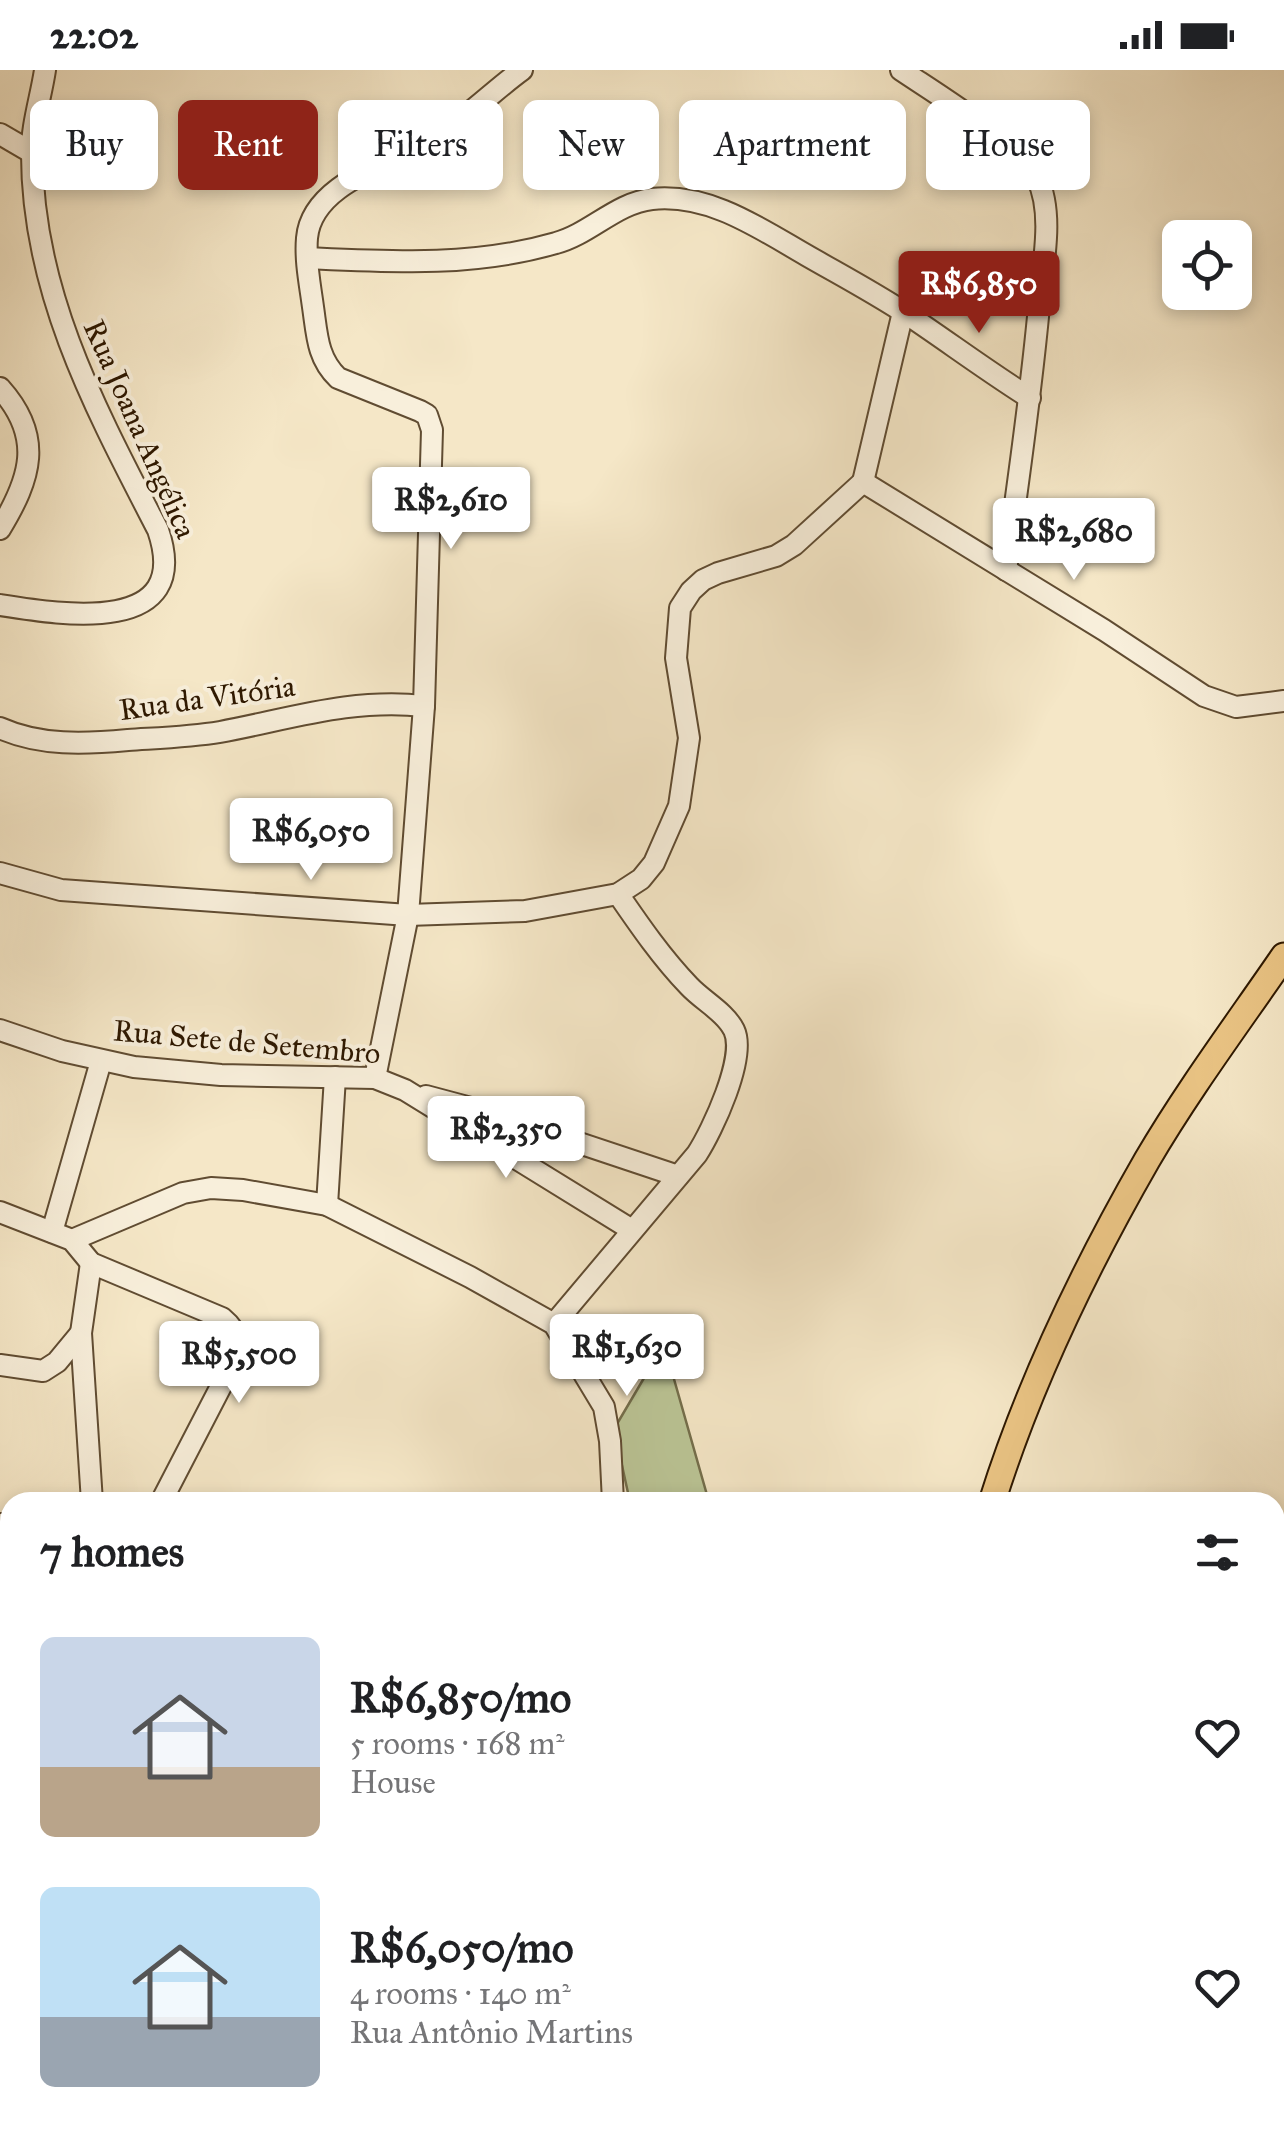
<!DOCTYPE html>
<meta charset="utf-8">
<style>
:root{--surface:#fff;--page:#f6f6f6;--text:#202124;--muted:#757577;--accent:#8f2418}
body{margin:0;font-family:"IM FELL Great Primer",serif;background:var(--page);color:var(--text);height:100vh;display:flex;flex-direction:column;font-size:38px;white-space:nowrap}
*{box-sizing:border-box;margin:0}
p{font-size:32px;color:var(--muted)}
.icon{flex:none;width:55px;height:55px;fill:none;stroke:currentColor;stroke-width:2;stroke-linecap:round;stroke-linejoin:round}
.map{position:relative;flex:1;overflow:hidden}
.details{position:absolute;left:0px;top:1422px;width:1285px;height:642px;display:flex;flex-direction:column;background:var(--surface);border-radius:30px 30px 0 0;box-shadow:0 5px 15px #0003}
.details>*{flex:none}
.top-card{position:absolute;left:30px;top:30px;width:1225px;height:90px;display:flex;gap:20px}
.tools{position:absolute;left:1162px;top:150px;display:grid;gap:20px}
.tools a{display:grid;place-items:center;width:90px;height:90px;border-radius:15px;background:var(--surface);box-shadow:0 5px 15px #0003;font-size:50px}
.price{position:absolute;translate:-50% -85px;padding:0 22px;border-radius:10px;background:#fff;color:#222;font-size:32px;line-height:65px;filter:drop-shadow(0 2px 5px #0008)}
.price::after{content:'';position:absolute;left:50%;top:60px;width:30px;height:22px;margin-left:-15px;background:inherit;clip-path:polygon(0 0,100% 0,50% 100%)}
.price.on{background:var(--accent);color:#fff}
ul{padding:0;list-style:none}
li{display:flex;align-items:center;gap:30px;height:250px;padding:0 40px}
li span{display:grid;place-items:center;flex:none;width:280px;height:200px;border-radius:15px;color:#555}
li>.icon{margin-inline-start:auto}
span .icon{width:120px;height:120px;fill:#fffc;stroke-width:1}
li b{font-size:42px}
h2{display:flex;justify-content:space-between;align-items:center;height:120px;padding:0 40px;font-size:42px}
.tag{padding:0 35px;border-radius:15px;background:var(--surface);box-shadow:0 5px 15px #0003;font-size:35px;line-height:90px}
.tag.on{background:var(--accent);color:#fff}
.status{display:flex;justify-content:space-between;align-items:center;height:70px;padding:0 50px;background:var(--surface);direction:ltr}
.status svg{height:28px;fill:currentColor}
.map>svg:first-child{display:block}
.green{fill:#bbc596;stroke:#746e4b;stroke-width:2.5}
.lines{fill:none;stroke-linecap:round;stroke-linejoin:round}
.minor-casing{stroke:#604c32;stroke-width:24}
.major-casing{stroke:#2e1800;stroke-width:29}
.minor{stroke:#f8efdb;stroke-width:20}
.major{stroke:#eac484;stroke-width:25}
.labels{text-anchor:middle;stroke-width:8;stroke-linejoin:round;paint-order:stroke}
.street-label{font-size:30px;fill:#2e1800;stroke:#f8efdb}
</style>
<div class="status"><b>22:02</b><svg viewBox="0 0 49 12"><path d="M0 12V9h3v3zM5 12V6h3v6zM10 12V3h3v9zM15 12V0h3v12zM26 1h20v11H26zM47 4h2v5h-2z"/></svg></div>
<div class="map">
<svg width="1284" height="2064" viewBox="0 0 1284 2064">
<rect width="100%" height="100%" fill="#f5e7c7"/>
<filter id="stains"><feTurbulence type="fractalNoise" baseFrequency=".002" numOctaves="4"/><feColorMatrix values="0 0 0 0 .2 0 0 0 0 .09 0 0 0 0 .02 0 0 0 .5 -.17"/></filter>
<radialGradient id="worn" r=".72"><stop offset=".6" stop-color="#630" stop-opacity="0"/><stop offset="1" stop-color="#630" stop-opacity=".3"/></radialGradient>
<path class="green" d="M 664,1274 L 709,1432 L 630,1432 L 614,1359 Z"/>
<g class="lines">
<g class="minor-casing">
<g id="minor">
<path d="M 901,0 C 935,23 1019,74 1037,108 C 1055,144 1042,198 1039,236 C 1031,325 1018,412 1006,500"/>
<path d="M 0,64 L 31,82"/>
<path d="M 307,188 C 392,192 473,197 556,173 C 590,164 616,133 652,129 C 709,123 759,158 806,185 C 839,204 873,222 905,243 C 947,271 987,301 1030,328"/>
<path d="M 0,318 C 44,367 31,408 0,459"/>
<path d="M 863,412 L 1104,560 L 1204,626 L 1236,637 L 1284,631"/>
<path d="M 863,412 L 903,242"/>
<path d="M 0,535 C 63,545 194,566 158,460 C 96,340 32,222 32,84 C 31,57 41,27 45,0"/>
<path d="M 0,658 C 40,676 85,674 128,670 C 158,668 190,667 220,662 C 290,649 351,628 424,636"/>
<path d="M 0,803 L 61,820 L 408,845 L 525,841 L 618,824 L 641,809 L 654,793 L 679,736 L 689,668 L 676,588 L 680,538 L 691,521 L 703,510 L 718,503 L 776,486 L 794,475 L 863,412"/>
<path d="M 0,960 L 62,981 L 134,997 L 221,1005 L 375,1008 L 405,1020 L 632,1160"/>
<path d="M 375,1008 L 408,845 L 424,636 L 432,360 L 427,345 L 420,341 L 338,308 C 317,288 317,264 313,237 C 310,214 305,191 307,168 C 312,111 398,92 436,67 C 467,48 493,21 522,0"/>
<path d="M 426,1026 L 486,1042 L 678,1106"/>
<path d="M 327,1135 L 335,1007"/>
<path d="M 0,1142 L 72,1170 L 91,1193 L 222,1248 C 240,1263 240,1274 232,1295 L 161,1432"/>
<path d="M 52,1162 L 101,991"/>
<path d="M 72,1170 L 183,1123 L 211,1118 L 243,1120 L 327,1135 L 470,1207 L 554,1254 L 604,1337 L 610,1371 L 613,1432"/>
<path d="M 91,1193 L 81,1263 L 92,1432"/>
<path d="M 554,1254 L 697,1084 C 712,1061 747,987 734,960 C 725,942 703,931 689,916 C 662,888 640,856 618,824"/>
<path d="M 0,1295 L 43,1301 L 57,1292 L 81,1263"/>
<path d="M 0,1454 L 10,1454"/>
<path d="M 0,1942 L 10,1945"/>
<path d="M 158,2055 L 168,2064"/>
<path d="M 351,2055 L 357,2064"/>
<path d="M 404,2055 L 407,2064"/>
</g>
</g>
<g class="major-casing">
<g id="major">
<path d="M 992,1432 C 1029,1314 1085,1198 1147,1090 C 1188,1020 1238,953 1284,886"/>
<path d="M 0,1878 L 10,1879"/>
</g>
</g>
<use href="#minor" class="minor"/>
<use href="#major" class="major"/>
</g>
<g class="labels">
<g class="street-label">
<text transform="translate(140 359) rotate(66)" y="10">Rua Joana Angélica</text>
<text transform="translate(207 628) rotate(-8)" y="10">Rua da Vitória</text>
<text transform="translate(247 972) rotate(5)" y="10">Rua Sete de Setembro</text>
</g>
</g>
<rect width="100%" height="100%" filter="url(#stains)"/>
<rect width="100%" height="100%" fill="url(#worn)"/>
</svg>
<div class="tools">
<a><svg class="icon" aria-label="locate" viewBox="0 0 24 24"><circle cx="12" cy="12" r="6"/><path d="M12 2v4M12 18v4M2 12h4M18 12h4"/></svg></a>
</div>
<b class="price on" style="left:979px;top:266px">R$6,850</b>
<b class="price" style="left:451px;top:482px">R$2,610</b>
<b class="price" style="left:1074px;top:513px">R$2,680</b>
<b class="price" style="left:311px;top:813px">R$6,050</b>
<b class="price" style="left:506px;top:1111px">R$2,350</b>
<b class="price" style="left:627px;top:1329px">R$1,630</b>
<b class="price" style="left:239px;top:1336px">R$5,500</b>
<div class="top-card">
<a class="tag">Buy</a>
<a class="tag on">Rent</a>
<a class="tag">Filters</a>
<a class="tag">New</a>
<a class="tag">Apartment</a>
<a class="tag">House</a>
</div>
<section class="details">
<h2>7 homes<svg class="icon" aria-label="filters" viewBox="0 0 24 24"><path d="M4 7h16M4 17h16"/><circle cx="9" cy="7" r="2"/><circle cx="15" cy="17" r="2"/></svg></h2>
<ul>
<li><span style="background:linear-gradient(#c9d6e8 65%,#b9a48a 0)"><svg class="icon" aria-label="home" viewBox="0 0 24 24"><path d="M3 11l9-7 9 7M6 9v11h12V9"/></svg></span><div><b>R$6,850/mo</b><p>5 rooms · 168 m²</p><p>House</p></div><svg class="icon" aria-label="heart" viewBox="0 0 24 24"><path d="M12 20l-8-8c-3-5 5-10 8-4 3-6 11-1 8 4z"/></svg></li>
<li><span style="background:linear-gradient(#bfe0f5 65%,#9aa5b1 0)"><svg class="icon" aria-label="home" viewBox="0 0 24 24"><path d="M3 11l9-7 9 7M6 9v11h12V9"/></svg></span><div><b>R$6,050/mo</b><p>4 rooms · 140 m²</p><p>Rua Antônio Martins</p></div><svg class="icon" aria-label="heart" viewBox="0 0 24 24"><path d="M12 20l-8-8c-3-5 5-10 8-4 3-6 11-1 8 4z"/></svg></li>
</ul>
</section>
</div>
